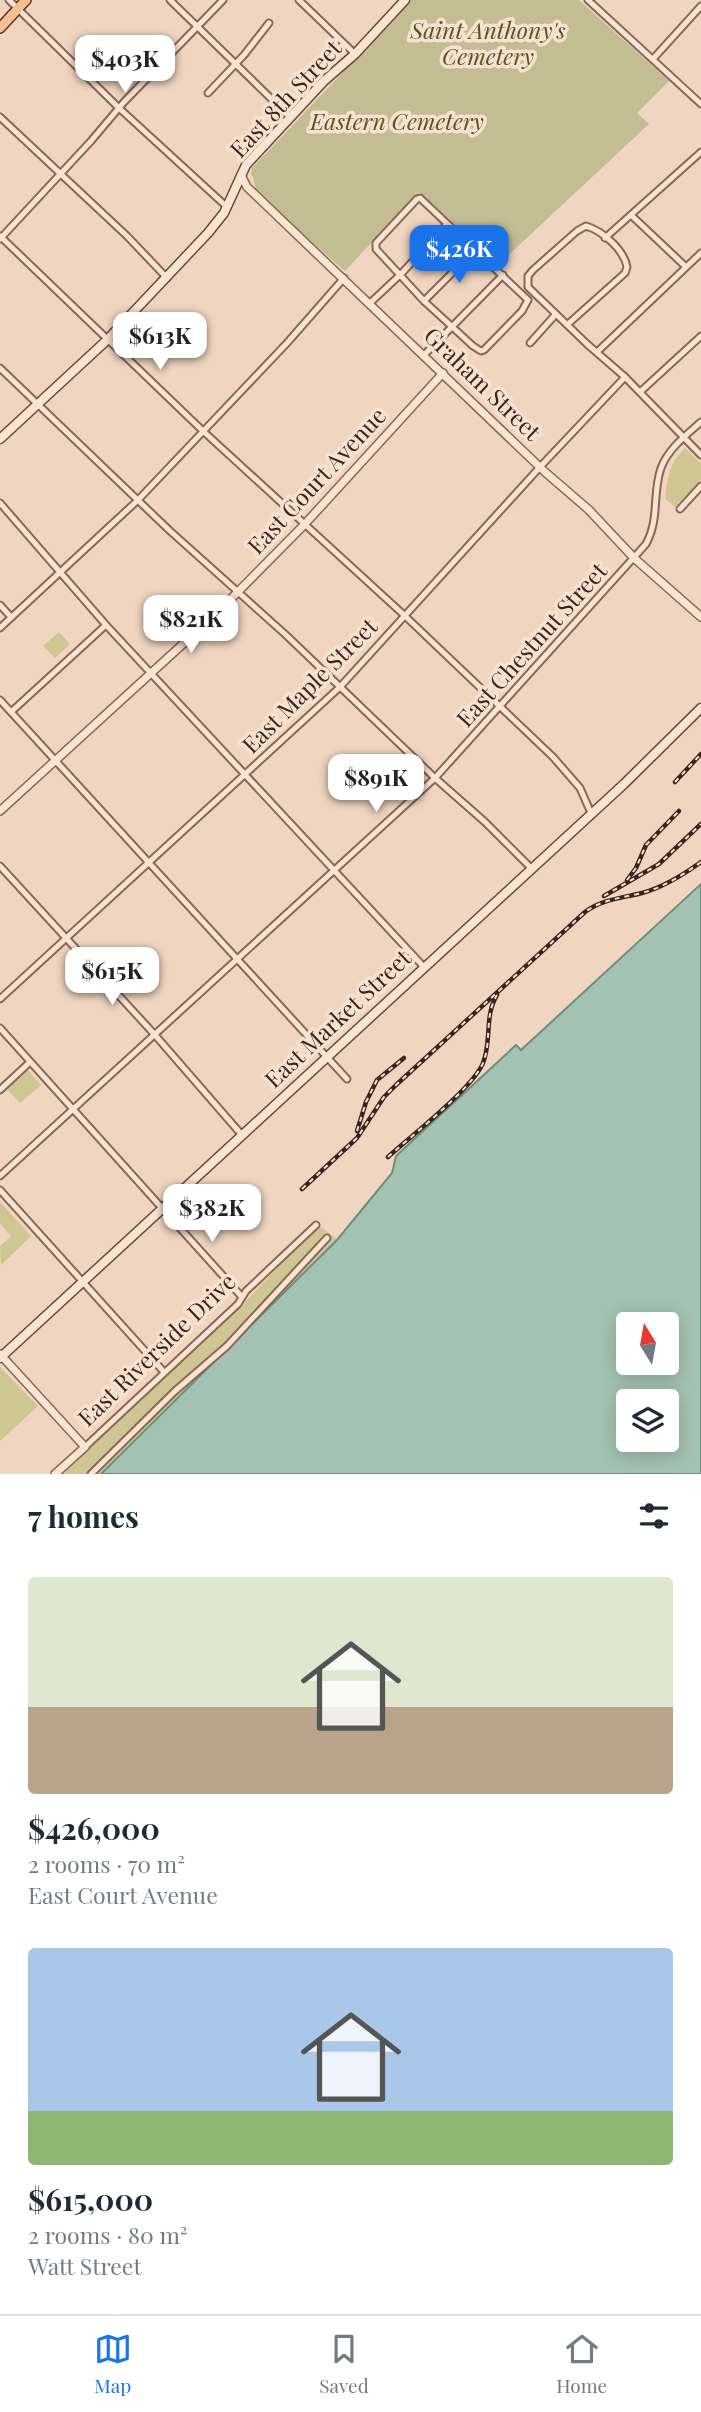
<!DOCTYPE html>
<meta charset="utf-8">
<style>
:root{--surface:#fff;--page:#f6f6f7;--text:#1f2937;--muted:#747a83;--line:#e0e1e3;--accent:#1a73e8}
body{margin:0;font-family:"Playfair Display",serif;background:var(--page);color:var(--text);height:100vh;display:flex;flex-direction:column;font-size:26px;white-space:nowrap}
*{box-sizing:border-box;margin:0}
p{font-size:23px;color:var(--muted)}
.icon{flex:none;width:38px;height:38px;fill:none;stroke:currentColor;stroke-width:2;stroke-linecap:round;stroke-linejoin:round}
.map{position:relative;height:1474px;overflow:hidden}
.sheet{display:flex;flex-direction:column;background:var(--surface);flex:1}
.sheet>*{flex:none}
.needle{width:46px;rotate:349deg}
.buttons{position:absolute;left:616px;top:1312px;display:grid;gap:14px}
.buttons a{display:grid;place-items:center;width:63px;height:63px;border-radius:7px;background:var(--surface);box-shadow:0 4px 18px #0003;font-size:35px}
.price{position:absolute;translate:-50% -60px;padding:0 16px;border-radius:14px;background:#fff;color:#222;font-size:23px;line-height:46px;filter:drop-shadow(0 2px 4px #0008)}
.price::after{content:'';position:absolute;left:50%;top:42px;width:21px;height:16px;margin-left:-10px;background:inherit;clip-path:polygon(0 0,100% 0,50% 100%)}
.price.on{background:var(--accent);color:#fff}
ul{padding:0;list-style:none}
li{display:grid;align-content:center;gap:14px;height:371px;padding:0 28px}
li span{display:grid;place-items:center;height:217px;border-radius:7px;color:#555}
li>.icon{margin-inline-start:auto}
span .icon{width:126px;height:126px;fill:#fffc;stroke-width:1}
li b{font-size:30px}
h2{display:flex;justify-content:space-between;align-items:center;height:84px;padding:0 28px;font-size:30px}
.menu{display:flex;justify-content:space-around;align-items:center;height:98px;border-top:2px solid var(--line);background:var(--surface);font-size:19px;color:var(--muted)}
.menu a{display:grid;justify-items:center;gap:4px}
.menu .on{color:var(--accent)}
.map>svg:first-child{display:block}
.green{fill:#cec793}
.cemetery{fill:#c3bd93}
.water{fill:#a3c2b1;stroke:#6a907d;stroke-width:2;fill-rule:evenodd}
.lines{fill:none;stroke-linecap:round;stroke-linejoin:round}
.minor-casing{stroke:#8a6657;stroke-width:9}
.tertiary-casing{stroke:#8a6657;stroke-width:10}
.secondary-casing{stroke:#6c473a;stroke-width:11}
.primary-casing{stroke:#57352c;stroke-width:12}
.minor{stroke:#fae5d3;stroke-width:5}
.tertiary{stroke:#fae5d3;stroke-width:7}
.secondary{stroke:#fae5d3;stroke-width:8}
.primary{stroke:#f6c095;stroke-width:9}
.rail-casing{stroke:#39231c;stroke-width:4.5}
.rail{stroke:#f7e2d0;stroke-width:2;stroke-dasharray:5;stroke-linecap:butt}
.labels{text-anchor:middle;stroke-width:7;stroke-linejoin:round;paint-order:stroke}
.park-label{font-size:23px;font-style:italic;fill:#565622;stroke:#f7e2d0}
.street-label{font-size:23px;fill:#39231c;stroke:#f7e2d0}
</style>
<div class="map">
<svg width="701" height="1474" viewBox="0 0 701 1474">
<rect width="100%" height="100%" fill="#f0d6c0"/>
<g class="green">
<path d="M 685,448 L 701,463 L 701,480 L 675,507 L 665,499 C 667,478 669,463 685,448 Z"/>
<path d="M 59,632 L 70,644 L 55,658 L 43,646 Z"/>
<path d="M 26,1068 L 41,1085 L 20,1103 L 5,1087 Z"/>
<path d="M 0,1202 L 31,1236 L 1,1265 L 0,1246 L 11,1236 L 0,1224 Z"/>
<path d="M 318,1225 L 337,1239 L 101,1474 L 62,1474 L 242,1305 Z"/>
<path d="M 0,1367 L 38,1406 L 0,1441 Z"/>
</g>
<path class="cemetery" d="M 411,0 L 579,0 L 669,81 L 637,113 L 649,124 L 499,264 L 419,192 L 345,271 L 292,225 L 255,188 L 254,179 L 251,174 L 252,168 Z"/>
<path class="water" d="M 701,884 L 701,1474 L 101,1474 L 337,1240 L 392,1173 L 396,1156 L 516,1045 L 521,1050 ZM 628,1325 L 667,1325 L 667,1363 L 628,1363 ZM 628,1402 L 667,1402 L 667,1440 L 628,1440 Z"/>
<g class="lines">
<g class="minor-casing">
<g id="minor">
<path d="M 9,0 L 119,108 L 227,207"/>
<path d="M 170,0 L 290,117"/>
<path d="M 299,0 L 355,54"/>
<path d="M 588,0 L 701,104"/>
<path d="M 653,59 L 701,6"/>
<path d="M 208,93 L 244,55 L 269,23"/>
<path d="M 0,117 L 127,236 L 167,278"/>
<path d="M 420,198 L 528,300 L 522,311 L 484,350 L 481,351 L 473,346 L 424,301 L 376,249 L 376,243 L 417,199 Z"/>
<path d="M 631,215 L 686,267"/>
<path d="M 0,236 L 203,431 L 404,615 L 553,757 L 580,788 L 591,813"/>
<path d="M 605,238 L 701,152"/>
<path d="M 0,239 L 91,141 L 124,102 L 223,0"/>
<path d="M 424,301 L 475,250"/>
<path d="M 370,303 L 401,274 L 447,224"/>
<path d="M 568,324 L 625,273 L 627,267 C 624,250 603,231 586,226 L 577,231 L 533,270 L 528,276 L 528,287 L 587,344 L 625,377 L 701,455"/>
<path d="M 530,343 L 556,314"/>
<path d="M 597,352 L 701,253"/>
<path d="M 424,355 L 503,275"/>
<path d="M 0,368 L 169,530 L 286,635 L 435,778 L 485,822 L 531,868"/>
<path d="M 640,392 L 701,336"/>
<path d="M 0,503 L 106,625 L 423,966"/>
<path d="M 680,509 L 701,486"/>
<path d="M 0,605 L 11,617"/>
<path d="M 0,628 L 138,500 L 287,343 L 344,278"/>
<path d="M 0,700 L 347,1079"/>
<path d="M 11,712 L 106,625"/>
<path d="M 0,866 L 155,1035 L 241,1134"/>
<path d="M 0,999 L 340,687 L 540,467 L 625,377"/>
<path d="M 0,1028 L 242,1297"/>
<path d="M 0,1090 L 30,1062"/>
<path d="M 0,1176 L 435,778 L 646,544 C 660,518 652,494 661,468 C 668,449 686,435 701,422"/>
<path d="M 0,1190 L 164,1372"/>
<path d="M 85,1447 L 238,1304 L 246,1291 L 316,1225"/>
<path d="M 91,1474 L 175,1391 L 227,1346 L 327,1238"/>
</g>
</g>
<g class="tertiary-casing">
<g id="tertiary">
<path d="M 241,175 L 247,187 L 545,472 L 589,510 L 634,558 L 701,617"/>
<path d="M 0,811 L 218,612 L 304,525 L 443,373"/>
<path d="M 0,1354 L 85,1447 L 55,1474"/>
</g>
</g>
<g class="secondary-casing">
<g id="secondary">
<path d="M 0,439 L 107,340 L 208,233 L 224,213 L 246,165 L 324,81 L 355,54 L 405,0"/>
<path d="M 0,1358 L 624,784 L 701,708"/>
</g>
</g>
<g class="primary-casing">
<path id="primary" d="M 0,28 L 26,0"/>
</g>
<use href="#minor" class="minor"/>
<use href="#tertiary" class="tertiary"/>
<use href="#secondary" class="secondary"/>
<use href="#primary" class="primary"/>
<g class="rail-casing">
<g id="rail">
<path d="M 675,782 L 701,754"/>
<path d="M 627,880 L 636,868 L 646,845 L 679,811"/>
<path d="M 604,896 L 659,864 L 701,824"/>
<path d="M 357,1131 L 366,1102 L 377,1080 L 404,1058"/>
<path d="M 388,1157 C 410,1137 473,1088 483,1063 C 492,1041 484,1016 497,995"/>
<path d="M 302,1189 L 357,1138 L 384,1097 L 396,1085 L 585,912 C 603,899 622,898 642,893 C 664,887 683,875 701,862"/>
</g>
</g>
<use href="#rail" class="rail"/>
</g>
<g class="labels">
<g class="park-label">
<text x="488" y="39">Saint Anthony's<tspan x="488" dy="26">Cemetery</tspan></text>
<text x="397" y="130">Eastern Cemetery</text>
</g>
<g class="street-label">
<text transform="translate(286 99) rotate(-47)" y="8">East 8th Street</text>
<text transform="translate(482 384) rotate(44)" y="8">Graham Street</text>
<text transform="translate(317 481) rotate(-47)" y="8">East Court Avenue</text>
<text transform="translate(532 645) rotate(-48)" y="8">East Chestnut Street</text>
<text transform="translate(310 686) rotate(-45)" y="8">East Maple Street</text>
<text transform="translate(338 1019) rotate(-43)" y="8">East Market Street</text>
<text transform="translate(157 1350) rotate(-44)" y="8">East Riverside Drive</text>
</g>
</g>
</svg>
<div class="buttons">
<a><svg class="needle" viewBox="-14 -14 28 28"><path d="M0-13l5 13h-10z" fill="#e53935"/><path d="M0 13l5-13h-10z" fill="#747a83"/></svg></a>
<a><svg class="icon" aria-label="layers" viewBox="0 0 24 24"><path d="M12 4l9 5-9 5-9-5zM3 14l9 5 9-5"/></svg></a>
</div>
<b class="price" style="left:125px;top:95px">$403K</b>
<b class="price on" style="left:459px;top:285px">$426K</b>
<b class="price" style="left:160px;top:372px">$613K</b>
<b class="price" style="left:191px;top:655px">$821K</b>
<b class="price" style="left:376px;top:814px">$891K</b>
<b class="price" style="left:112px;top:1007px">$615K</b>
<b class="price" style="left:212px;top:1244px">$382K</b>
</div>
<section class="sheet">
<h2>7 homes<svg class="icon" aria-label="filters" viewBox="0 0 24 24"><path d="M4 7h16M4 17h16"/><circle cx="9" cy="7" r="2"/><circle cx="15" cy="17" r="2"/></svg></h2>
<ul>
<li><span style="background:linear-gradient(#dfe7d0 60%,#b9a48a 0)"><svg class="icon" aria-label="home" viewBox="0 0 24 24"><path d="M3 11l9-7 9 7M6 9v11h12V9"/></svg></span><div><b>$426,000</b><p>2 rooms · 70 m²</p><p>East Court Avenue</p></div></li>
<li><span style="background:linear-gradient(#a9c7e8 75%,#8fb573 0)"><svg class="icon" aria-label="home" viewBox="0 0 24 24"><path d="M3 11l9-7 9 7M6 9v11h12V9"/></svg></span><div><b>$615,000</b><p>2 rooms · 80 m²</p><p>Watt Street</p></div></li>
</ul>
</section>
<nav class="menu">
<a class="on"><svg class="icon" aria-label="map" viewBox="0 0 24 24"><path d="M3 6l6-2 6 2 6-2v14l-6 2-6-2-6 2zM9 4v14M15 6v14"/></svg>Map</a>
<a><svg class="icon" aria-label="saved" viewBox="0 0 24 24"><path d="M7 4h10v16l-5-4-5 4z"/></svg>Saved</a>
<a><svg class="icon" aria-label="home" viewBox="0 0 24 24"><path d="M3 11l9-7 9 7M6 9v11h12V9"/></svg>Home</a>
</nav>
